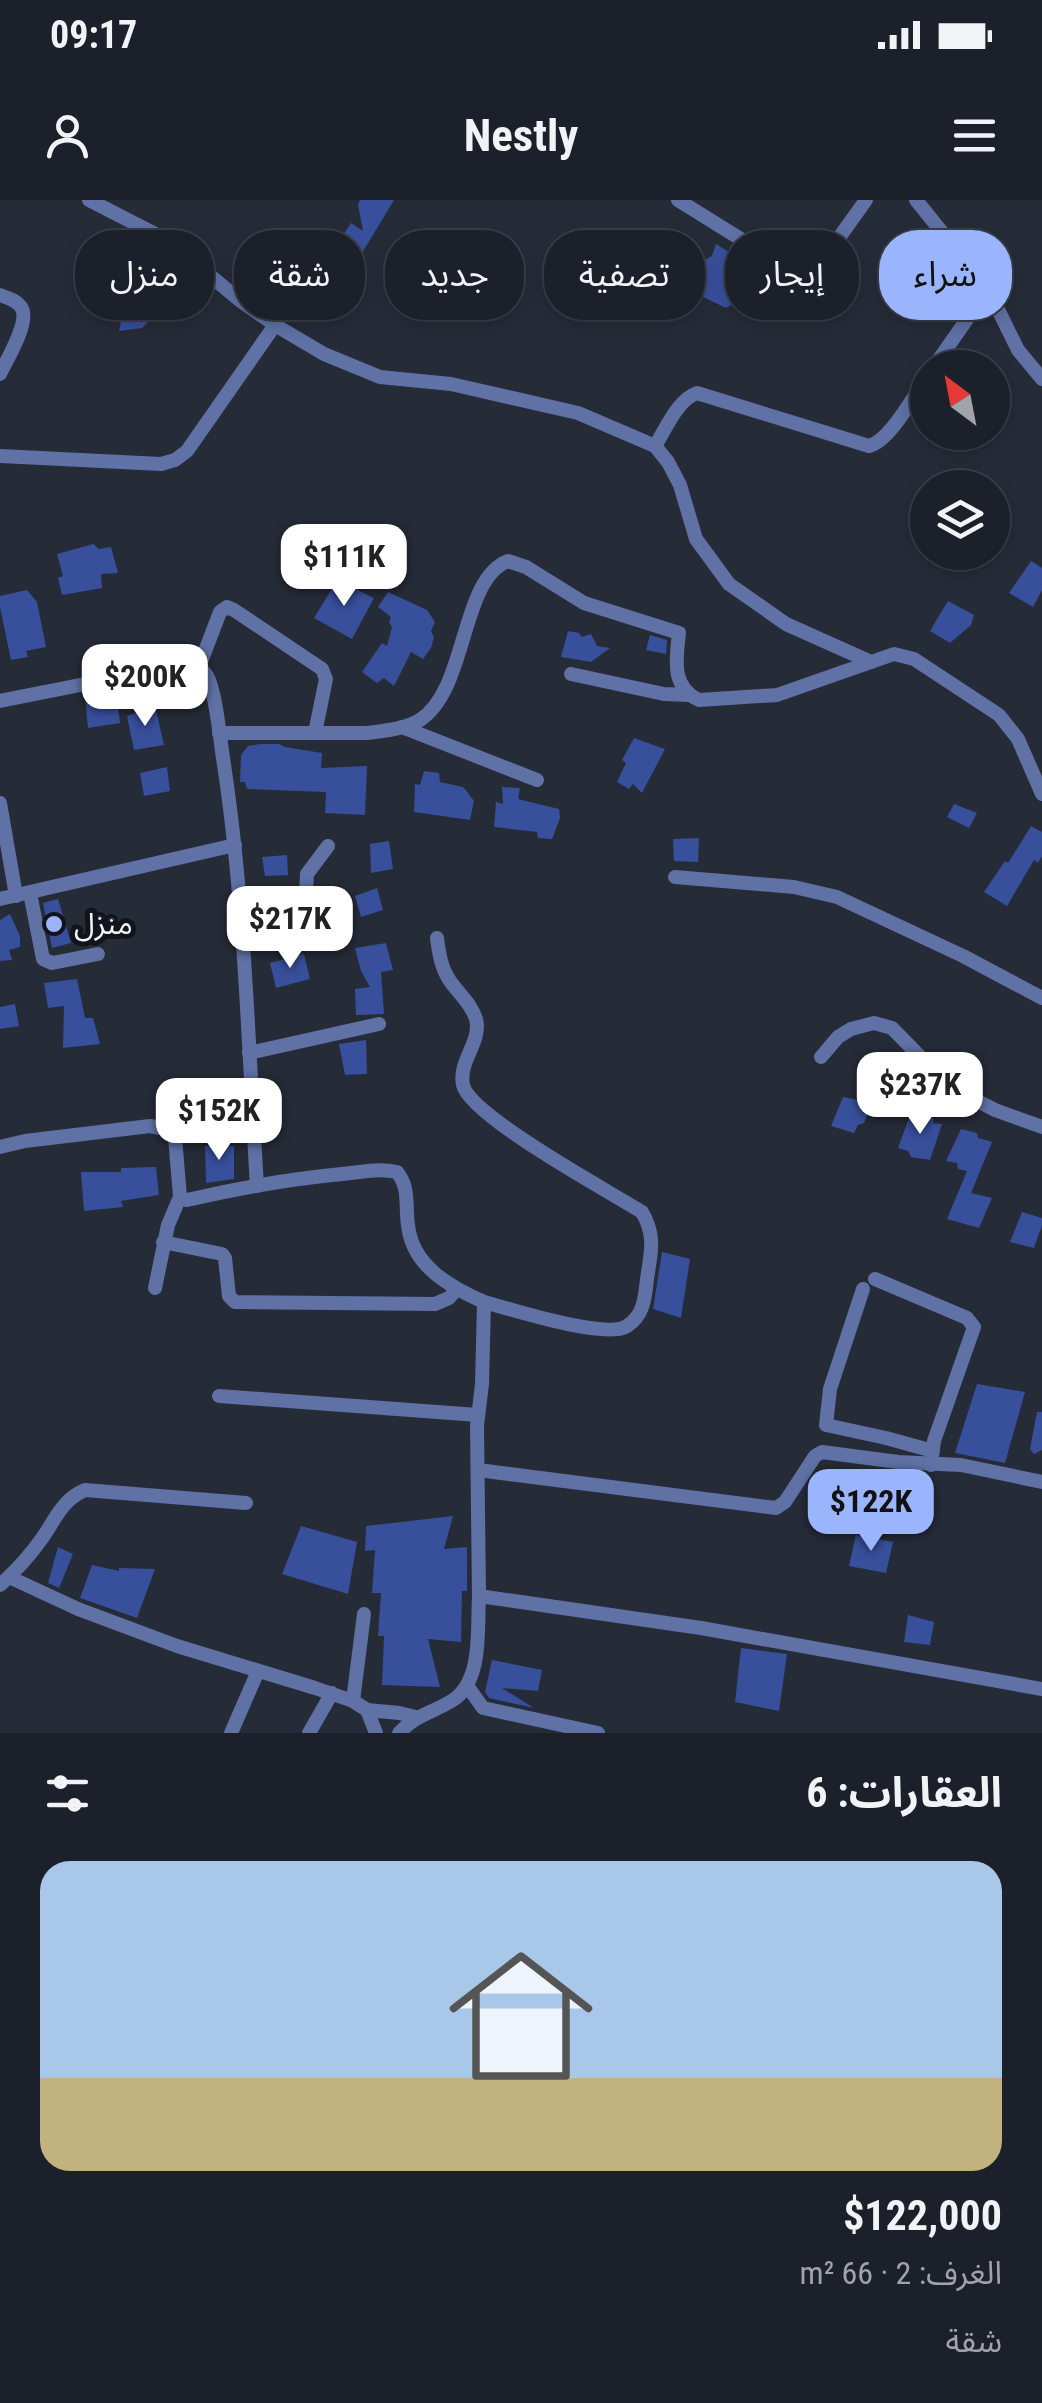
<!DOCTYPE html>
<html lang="ar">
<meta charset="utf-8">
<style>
:root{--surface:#1c202a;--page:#292d36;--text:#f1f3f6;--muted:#a0a3a8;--line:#3a3e47;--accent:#9ab5fd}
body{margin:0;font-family:"Roboto Condensed","Noto Sans Arabic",sans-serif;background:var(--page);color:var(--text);direction:rtl;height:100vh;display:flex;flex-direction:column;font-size:38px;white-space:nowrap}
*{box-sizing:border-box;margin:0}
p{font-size:32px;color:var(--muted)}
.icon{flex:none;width:55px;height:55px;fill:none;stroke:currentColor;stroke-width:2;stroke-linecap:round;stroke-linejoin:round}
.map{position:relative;height:1533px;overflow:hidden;direction:ltr}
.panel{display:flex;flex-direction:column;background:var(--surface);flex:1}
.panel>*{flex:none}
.guide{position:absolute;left:30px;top:30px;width:982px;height:90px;direction:rtl;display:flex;gap:20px}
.needle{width:65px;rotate:328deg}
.buttons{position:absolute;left:910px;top:150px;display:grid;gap:20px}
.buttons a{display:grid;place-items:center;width:100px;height:100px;border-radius:50%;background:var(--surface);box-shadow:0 5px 15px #0003,0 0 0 2px var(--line);font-size:50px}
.price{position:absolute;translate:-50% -85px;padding:0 22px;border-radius:20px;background:#fff;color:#222;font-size:32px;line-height:65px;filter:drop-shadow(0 2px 5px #0008)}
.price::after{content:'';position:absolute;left:50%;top:60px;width:30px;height:22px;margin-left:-15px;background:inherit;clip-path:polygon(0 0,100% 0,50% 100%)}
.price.on{background:var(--accent);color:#111}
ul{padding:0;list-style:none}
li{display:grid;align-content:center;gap:20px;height:530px;padding:0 40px}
li span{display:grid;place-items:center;height:310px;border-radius:30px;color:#555}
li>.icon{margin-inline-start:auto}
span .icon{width:180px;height:180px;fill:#fffc;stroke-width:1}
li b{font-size:42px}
h2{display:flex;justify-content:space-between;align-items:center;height:120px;padding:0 40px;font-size:42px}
.tag{padding:0 35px;border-radius:40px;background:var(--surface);box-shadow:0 5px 15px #0003,0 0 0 2px var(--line);font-size:35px;line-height:90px}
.tag.on{background:var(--accent);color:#111}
.status{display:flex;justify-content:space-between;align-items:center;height:70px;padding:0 50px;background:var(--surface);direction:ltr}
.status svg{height:28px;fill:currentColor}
header{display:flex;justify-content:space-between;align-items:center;height:130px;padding:0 40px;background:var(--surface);font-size:45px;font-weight:700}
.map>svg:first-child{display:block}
.building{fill:#384f9b}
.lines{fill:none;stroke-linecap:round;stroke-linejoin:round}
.minor{stroke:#5f71a5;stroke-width:14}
.poi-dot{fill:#9ab5fd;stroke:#111419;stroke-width:4}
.labels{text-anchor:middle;stroke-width:10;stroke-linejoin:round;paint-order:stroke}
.poi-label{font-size:30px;fill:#f0f4fc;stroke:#111419;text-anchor:start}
</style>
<div class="status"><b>09:17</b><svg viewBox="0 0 49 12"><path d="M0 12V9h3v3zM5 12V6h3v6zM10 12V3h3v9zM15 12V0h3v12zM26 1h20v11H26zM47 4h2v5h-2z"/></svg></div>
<header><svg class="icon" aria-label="menu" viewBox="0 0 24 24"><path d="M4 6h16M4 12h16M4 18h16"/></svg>Nestly<svg class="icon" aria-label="person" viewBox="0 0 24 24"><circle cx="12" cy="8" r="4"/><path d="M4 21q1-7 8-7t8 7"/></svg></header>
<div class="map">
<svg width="1042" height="1533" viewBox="0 0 1042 1533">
<rect width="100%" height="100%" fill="#262b38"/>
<g class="building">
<path d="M 360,0 L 394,0 L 359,58 L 339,48 L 339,41 L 351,23 L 363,31 L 358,5 Z"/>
<path d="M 716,44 L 749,64 L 759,73 L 748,95 L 726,108 L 676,84 L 685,70 L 712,56 Z"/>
<path d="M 136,94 L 146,96 L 149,121 L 142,128 L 119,131 L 125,100 Z"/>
<path d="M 93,344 L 99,349 L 111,347 L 118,373 L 101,374 L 102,388 L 62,395 L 58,378 L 63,376 L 57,354 Z"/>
<path d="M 1031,361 L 1042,368 L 1042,390 L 1033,407 L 1009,393 Z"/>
<path d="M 337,380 L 374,398 L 352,439 L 314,418 Z"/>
<path d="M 27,390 L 37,402 L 46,447 L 26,451 L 28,457 L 11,460 L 0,407 L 0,396 Z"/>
<path d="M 388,392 L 427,410 L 435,422 L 431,431 L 434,437 L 431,448 L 423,459 L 411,452 L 394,486 L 384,478 L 377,483 L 362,472 L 382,443 L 387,446 L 392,427 L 389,422 L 391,417 L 378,407 Z"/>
<path d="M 948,401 L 974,415 L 971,425 L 950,443 L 930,431 Z"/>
<path d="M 568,431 L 579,433 L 582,437 L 591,434 L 597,446 L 610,448 L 591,462 L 561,457 Z"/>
<path d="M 650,435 L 667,440 L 666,454 L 646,450 Z"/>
<path d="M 116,491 L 120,523 L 88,528 L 85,497 Z"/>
<path d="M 155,506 L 164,545 L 134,550 L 127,516 Z"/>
<path d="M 634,538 L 665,549 L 642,593 L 633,584 L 629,589 L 617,582 L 626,563 L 622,560 Z"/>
<path d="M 260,544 L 279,544 L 285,547 L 322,553 L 321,568 L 367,566 L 365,615 L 325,613 L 326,592 L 247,589 L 245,582 L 240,582 L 241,555 L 248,546 Z"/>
<path d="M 167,567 L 170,591 L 144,596 L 140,573 Z"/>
<path d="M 424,571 L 439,573 L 440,582 L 463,587 L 468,593 L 474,601 L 470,620 L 414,612 L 415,584 L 420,585 Z"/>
<path d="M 502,587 L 520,588 L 518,599 L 559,609 L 560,618 L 552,639 L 538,638 L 537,632 L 494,627 L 496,602 L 503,604 Z"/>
<path d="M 954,604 L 977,613 L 969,628 L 947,617 Z"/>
<path d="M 1031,626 L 1042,632 L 1042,656 L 1038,663 L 1034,660 L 1007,706 L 984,692 L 1005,661 L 1008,663 Z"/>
<path d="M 699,638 L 698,662 L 674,661 L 673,639 Z"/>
<path d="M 389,641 L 393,669 L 371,673 L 370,644 Z"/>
<path d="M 287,655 L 288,675 L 265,676 L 262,657 Z"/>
<path d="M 377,688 L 383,710 L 361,717 L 355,696 Z"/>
<path d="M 58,699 L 71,743 L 52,748 L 43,703 Z"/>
<path d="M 10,714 L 20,736 L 20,747 L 9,750 L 12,760 L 0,761 L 0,720 Z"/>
<path d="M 386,743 L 393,770 L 381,772 L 384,814 L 356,815 L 355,789 L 370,787 L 361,771 L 355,748 Z"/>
<path d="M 304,754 L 310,779 L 276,788 L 270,763 Z"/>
<path d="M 77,779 L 85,818 L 93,818 L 100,844 L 63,848 L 64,806 L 48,808 L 44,783 Z"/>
<path d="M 15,804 L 19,826 L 0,829 L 0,807 Z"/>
<path d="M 366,840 L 367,874 L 345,875 L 339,844 Z"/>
<path d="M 843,897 L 864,901 L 869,910 L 864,923 L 858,925 L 854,933 L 831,926 Z"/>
<path d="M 910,915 L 923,920 L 924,915 L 934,919 L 933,923 L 942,924 L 930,960 L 911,957 L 908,951 L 898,948 Z"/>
<path d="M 961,929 L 977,933 L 978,938 L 992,942 L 971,993 L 992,998 L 979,1028 L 947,1019 L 967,971 L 958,969 L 957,963 L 946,961 Z"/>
<path d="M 205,946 L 234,946 L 234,979 L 206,983 Z"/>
<path d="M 156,967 L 159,995 L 121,1001 L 123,1007 L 84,1011 L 81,972 L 121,972 L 121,968 Z"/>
<path d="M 1022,1012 L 1042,1018 L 1042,1025 L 1034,1048 L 1010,1042 Z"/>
<path d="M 662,1052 L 690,1059 L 681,1118 L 653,1109 Z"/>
<path d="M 977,1184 L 1025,1192 L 1005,1263 L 955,1253 Z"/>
<path d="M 1037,1212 L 1042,1212 L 1042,1250 L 1034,1254 L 1030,1249 Z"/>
<path d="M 453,1316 L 444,1349 L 467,1347 L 467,1391 L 462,1391 L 461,1442 L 428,1439 L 440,1487 L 382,1485 L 384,1436 L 378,1436 L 381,1393 L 372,1393 L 375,1350 L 365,1351 L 366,1326 Z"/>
<path d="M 301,1326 L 357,1342 L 348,1394 L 282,1374 Z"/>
<path d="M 856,1335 L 893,1342 L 886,1373 L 849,1366 Z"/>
<path d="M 58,1347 L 73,1354 L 59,1388 L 48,1383 Z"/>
<path d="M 92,1365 L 119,1371 L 119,1368 L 155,1369 L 137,1418 L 80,1398 Z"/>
<path d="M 908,1415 L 934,1422 L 930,1445 L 904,1442 Z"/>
<path d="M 741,1448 L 787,1454 L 779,1511 L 735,1502 Z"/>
<path d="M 492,1460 L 542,1470 L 538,1491 L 502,1488 L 534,1508 L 489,1498 L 485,1492 Z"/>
</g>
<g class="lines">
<g class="minor">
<path d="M 89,0 L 167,40 L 242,102 L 275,125 L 324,154 L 380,177 L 451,184 L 578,213 L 655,246 L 668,262 L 680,285 L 696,339 L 729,384 L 786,424 L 871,462"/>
<path d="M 678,0 L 808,81 L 866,0"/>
<path d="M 916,0 L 988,89 L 1018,150 L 1042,179"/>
<path d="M 0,95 C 8,98 16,100 21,107 C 31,121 7,159 0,174"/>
<path d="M 933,168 L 988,89"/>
<path d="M 655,246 C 666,229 677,200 697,193 L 869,246 C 890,241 914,195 928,176"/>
<path d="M 0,256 L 161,264 L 175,260 L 187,251 L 275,125"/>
<path d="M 199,467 L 220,412 L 227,407 L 234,410 L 322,469 L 326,479 L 315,533"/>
<path d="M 571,474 L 664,494 L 689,495"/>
<path d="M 0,501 L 181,465 C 192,464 201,466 207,476 C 216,492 220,539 223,558 C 245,700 248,843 257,986"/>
<path d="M 402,527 L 537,580"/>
<path d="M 219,533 L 367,533 C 383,531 405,529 420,520 C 468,489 460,379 508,361 L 526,367 L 584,403 L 679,433 C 676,460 671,487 699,500 L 777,495 L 894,454 L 914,459 L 999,515 L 1018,539 L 1042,594"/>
<path d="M 0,603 L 16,696"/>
<path d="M 675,677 L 794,687 L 837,697 L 963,756 L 1042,798"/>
<path d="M 30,693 L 43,759 L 52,763 L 98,754"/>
<path d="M 0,699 L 235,645"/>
<path d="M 241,704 L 303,697 L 306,693 L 307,674 L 328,646"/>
<path d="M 437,738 C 439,753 441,768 450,781 C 459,794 471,803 476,819 C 482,842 458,861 463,885 C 470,916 610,992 642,1012 C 656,1036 651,1052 647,1079 C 645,1098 644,1115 627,1126 C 606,1140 511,1109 484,1102"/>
<path d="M 249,853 L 379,824"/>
<path d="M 821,857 L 838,837 L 851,829 L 874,823 L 892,828 L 941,878 L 960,892 L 995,910 L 1042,927"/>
<path d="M 0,947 L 25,941 L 150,926 L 166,929 L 175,937 L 180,997 L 187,1000 C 238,988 290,979 342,974 C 360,972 379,968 397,972 C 410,988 405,1005 408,1025 C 412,1066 450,1087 484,1102 L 482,1184 L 477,1226 L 479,1396"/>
<path d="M 163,1042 L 222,1054 L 225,1058 L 229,1096 L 235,1102 L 435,1104 L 449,1098 L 456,1090"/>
<path d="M 875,1079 L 967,1118 L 974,1127 L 934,1241 L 931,1265"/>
<path d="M 155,1088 L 168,1025 L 180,997"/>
<path d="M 863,1089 L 830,1189 L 826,1225 L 886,1238 L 933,1251"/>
<path d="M 219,1196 L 478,1215"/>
<path d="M 478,1270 L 776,1308 L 785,1302 L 815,1256 L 822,1252 L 898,1262 L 961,1265 L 1042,1282"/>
<path d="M 9,1377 L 78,1409 L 177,1446 L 315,1488 L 353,1501 L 367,1510 L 399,1513 L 416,1517"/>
<path d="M 0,1385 C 16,1371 31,1354 43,1337 C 56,1318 62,1300 85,1290 L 246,1303"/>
<path d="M 468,1487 L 483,1508 L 598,1533"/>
<path d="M 353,1501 L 364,1414"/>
<path d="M 367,1510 L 376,1533"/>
<path d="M 231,1533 L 258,1471"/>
<path d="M 309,1533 L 332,1493"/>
<path d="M 399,1533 C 418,1513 433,1513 453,1500 C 483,1480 477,1429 479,1396 L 701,1428 L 1042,1489"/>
</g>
</g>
<circle class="poi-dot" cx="54" cy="724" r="10"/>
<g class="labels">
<g class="poi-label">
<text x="74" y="734">منزل</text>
</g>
</g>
</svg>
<div class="buttons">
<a><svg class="needle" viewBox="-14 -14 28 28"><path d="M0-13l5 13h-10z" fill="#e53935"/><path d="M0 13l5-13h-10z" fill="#a0a3a8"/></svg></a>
<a><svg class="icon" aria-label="layers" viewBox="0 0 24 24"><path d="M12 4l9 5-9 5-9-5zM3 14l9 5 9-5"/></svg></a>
</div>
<b class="price" style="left:344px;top:409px">$111K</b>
<b class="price" style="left:145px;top:529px">$200K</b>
<b class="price" style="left:290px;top:771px">$217K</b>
<b class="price" style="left:920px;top:937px">$237K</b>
<b class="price" style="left:219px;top:963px">$152K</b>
<b class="price on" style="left:871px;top:1354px">$122K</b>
<div class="guide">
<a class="tag on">شراء</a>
<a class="tag">إيجار</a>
<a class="tag">تصفية</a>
<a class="tag">جديد</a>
<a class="tag">شقة</a>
<a class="tag">منزل</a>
</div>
</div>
<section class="panel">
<h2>العقارات: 6<svg class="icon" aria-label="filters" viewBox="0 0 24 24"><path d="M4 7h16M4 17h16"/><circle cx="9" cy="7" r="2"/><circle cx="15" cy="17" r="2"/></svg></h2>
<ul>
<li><span style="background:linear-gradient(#a9c7e8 70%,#c2b280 0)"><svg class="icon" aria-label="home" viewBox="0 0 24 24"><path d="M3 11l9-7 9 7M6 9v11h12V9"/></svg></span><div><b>$122,000</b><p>الغرف: 2 · 66 m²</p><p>شقة</p></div></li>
</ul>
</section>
